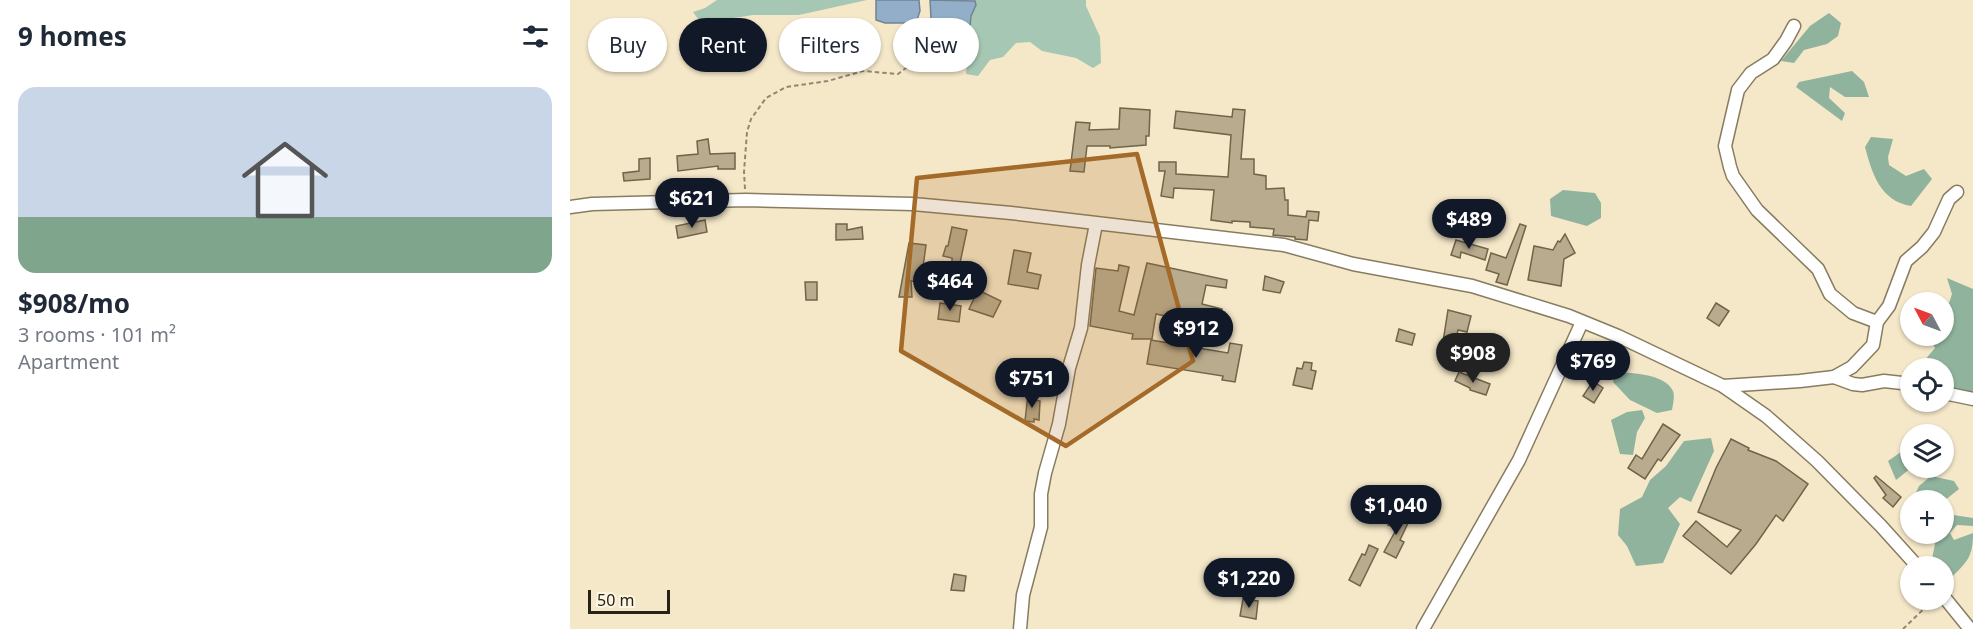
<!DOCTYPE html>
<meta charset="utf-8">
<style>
:root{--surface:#fff;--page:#f2f2f3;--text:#1f2937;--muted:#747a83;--accent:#111827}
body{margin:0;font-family:"Noto Sans",sans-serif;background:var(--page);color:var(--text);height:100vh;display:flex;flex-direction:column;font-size:22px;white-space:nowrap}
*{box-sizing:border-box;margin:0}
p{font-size:20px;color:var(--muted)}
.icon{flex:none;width:33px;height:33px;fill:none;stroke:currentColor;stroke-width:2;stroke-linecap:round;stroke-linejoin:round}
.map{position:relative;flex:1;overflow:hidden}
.panel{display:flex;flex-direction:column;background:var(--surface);width:570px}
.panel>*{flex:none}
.hud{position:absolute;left:18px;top:18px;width:570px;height:54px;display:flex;gap:12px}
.needle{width:39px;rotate:311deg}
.tools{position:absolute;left:1330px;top:292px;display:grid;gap:12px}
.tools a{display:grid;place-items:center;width:54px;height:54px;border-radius:50%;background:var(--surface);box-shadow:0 2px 4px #0004;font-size:30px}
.scale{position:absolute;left:18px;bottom:15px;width:82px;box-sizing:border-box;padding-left:6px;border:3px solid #272217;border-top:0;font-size:16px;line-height:21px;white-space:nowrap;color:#272217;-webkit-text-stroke:4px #fdf6e3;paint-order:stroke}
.price{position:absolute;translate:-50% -51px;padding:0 14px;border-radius:21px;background:var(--accent);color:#fff;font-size:20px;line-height:39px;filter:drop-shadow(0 2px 3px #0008)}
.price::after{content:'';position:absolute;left:50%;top:36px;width:18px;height:14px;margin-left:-9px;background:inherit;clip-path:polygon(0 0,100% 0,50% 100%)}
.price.selected{background:#222;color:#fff}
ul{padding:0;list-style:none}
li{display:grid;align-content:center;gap:12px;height:318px;padding:0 18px}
li span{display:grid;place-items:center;height:186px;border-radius:18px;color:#555}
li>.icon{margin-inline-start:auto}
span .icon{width:108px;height:108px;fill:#fffc;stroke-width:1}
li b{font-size:26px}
h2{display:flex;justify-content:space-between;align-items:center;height:72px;padding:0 18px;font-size:26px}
.pill{padding:0 21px;border-radius:27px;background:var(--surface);box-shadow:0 2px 4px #0004;font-size:21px;line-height:54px}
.pill.selected{background:var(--accent);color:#fff}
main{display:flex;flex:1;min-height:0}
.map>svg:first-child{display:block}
.green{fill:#a6c7b3}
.forest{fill:#90b39e}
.water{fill:#92aec8;stroke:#728493;stroke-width:1.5}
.building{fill:#b8ab8e;stroke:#706449;stroke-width:1.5}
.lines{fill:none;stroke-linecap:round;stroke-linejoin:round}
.minor-casing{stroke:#887c60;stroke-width:15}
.path{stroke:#908772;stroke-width:2;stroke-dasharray:4.5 3;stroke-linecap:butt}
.minor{stroke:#fff;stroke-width:12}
.marked{fill:#a46a29;fill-opacity:0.2;stroke:#a46a29;stroke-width:4.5;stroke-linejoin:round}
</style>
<main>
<section class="panel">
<h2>9 homes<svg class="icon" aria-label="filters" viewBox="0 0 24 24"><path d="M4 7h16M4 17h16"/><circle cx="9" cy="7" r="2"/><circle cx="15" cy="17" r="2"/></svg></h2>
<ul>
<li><span style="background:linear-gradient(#c9d6e8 70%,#7fa58c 0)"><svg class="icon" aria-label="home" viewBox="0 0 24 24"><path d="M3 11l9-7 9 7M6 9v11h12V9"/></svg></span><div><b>$908/mo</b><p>3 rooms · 101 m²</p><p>Apartment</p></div></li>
</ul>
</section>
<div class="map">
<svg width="1403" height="629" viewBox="0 0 1403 629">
<rect width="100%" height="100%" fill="#f5e8c9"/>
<g class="green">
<path d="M 147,0 L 297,0 L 229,15 L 183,15 L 131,23 L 123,12 L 135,8 Z"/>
<path d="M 402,0 L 516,0 L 516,6 L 530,37 L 531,63 L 523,68 L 506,58 L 472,51 L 460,42 L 446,43 L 433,57 L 420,60 L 408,76 L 396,74 L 401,16 L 406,5 L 405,1 Z"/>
</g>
<g class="forest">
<path d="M 1259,13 L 1271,23 L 1268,36 L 1257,44 L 1234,50 L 1224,63 L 1211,61 L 1240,26 Z"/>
<path d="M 1282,71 L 1294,82 L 1299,97 L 1275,97 L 1260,87 L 1259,98 L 1275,113 L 1272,121 L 1226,87 L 1229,82 Z"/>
<path d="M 1301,137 L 1323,139 L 1318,157 L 1319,165 L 1336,176 L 1354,169 L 1362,179 L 1341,206 C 1310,201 1302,173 1295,147 Z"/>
<path d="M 993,190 L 1025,193 L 1031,203 L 1031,218 L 1017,226 L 981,216 L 980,199 Z"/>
<path d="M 1377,278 L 1403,289 L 1403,393 L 1374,387 L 1374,369 L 1347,369 L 1365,348 L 1359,336 L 1374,336 L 1374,304 L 1379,303 L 1382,294 Z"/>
<path d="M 1047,372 C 1063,373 1095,374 1103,391 C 1105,396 1103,404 1102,410 L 1087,413 L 1060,400 L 1043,382 Z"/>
<path d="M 1072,410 L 1075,418 L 1067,432 L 1063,455 L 1050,454 L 1041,420 L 1057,412 Z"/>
<path d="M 1141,438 L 1144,451 L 1121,502 L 1110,497 L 1098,508 L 1110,524 L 1093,563 L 1066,566 L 1057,546 L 1048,535 L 1050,509 L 1072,497 L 1080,480 L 1096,466 L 1114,441 Z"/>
<path d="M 1338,447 L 1341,451 L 1341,468 L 1326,480 L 1318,461 Z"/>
<path d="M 1361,476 L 1384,481 L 1389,489 L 1374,501 L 1342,501 L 1349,486 Z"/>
<path d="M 1377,514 L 1403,518 L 1403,526 L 1387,525 L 1380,533 L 1384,540 L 1403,533 C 1403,556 1398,561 1382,577 L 1374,570 L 1374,567 L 1371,567 L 1362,559 L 1366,539 L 1364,534 L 1374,534 L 1374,516 Z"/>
</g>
<g class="water">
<path d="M 306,0 L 349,0 L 350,11 L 346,23 L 315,23 L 306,20 Z"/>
<path d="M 360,0 L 405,1 L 406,5 L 401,16 L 400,26 L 366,22 L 361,18 Z"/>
</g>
<g class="building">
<path d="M 550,108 L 580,110 L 579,136 L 576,136 L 576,145 L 540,148 L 540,146 L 517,146 L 514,172 L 500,171 L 506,122 L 520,123 L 519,130 L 549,129 Z"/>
<path d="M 663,109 L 675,110 L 671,159 L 684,159 L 684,174 L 696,176 L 696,189 L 714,188 L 715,200 L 718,200 L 718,215 L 736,217 L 737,211 L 749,212 L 748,221 L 739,220 L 737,240 L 725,239 L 725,237 L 703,235 L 704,229 L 680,227 L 680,222 L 662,221 L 662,223 L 641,220 L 644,190 L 604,188 L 603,198 L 591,196 L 595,171 L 589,171 L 589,162 L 606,162 L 606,174 L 658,177 L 661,135 L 604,128 L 606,111 L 662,117 Z"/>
<path d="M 138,139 L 140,154 L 165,153 L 165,169 L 148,169 L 148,166 L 108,171 L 107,156 L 128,154 L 127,141 Z"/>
<path d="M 80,158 L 80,179 L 54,181 L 53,173 L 69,171 L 69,159 Z"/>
<path d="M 135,220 L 137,232 L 108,238 L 106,226 Z"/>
<path d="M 266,224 L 277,224 L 277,230 L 292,227 L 293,239 L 266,240 Z"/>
<path d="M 950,224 L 956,226 L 937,285 L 926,282 L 929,274 L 916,270 L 921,253 L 936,258 Z"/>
<path d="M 382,227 L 397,230 L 390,263 L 403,263 L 403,276 L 387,276 L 386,279 L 382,279 L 382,258 L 373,256 L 376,246 L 378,246 Z"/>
<path d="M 995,234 L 1005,253 L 994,259 L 991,286 L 958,280 L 964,246 L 983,250 L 988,241 L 990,242 Z"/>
<path d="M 886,240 L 918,249 L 915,260 L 891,252 L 890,258 L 881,255 Z"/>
<path d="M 339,243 L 356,245 L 353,267 L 360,269 L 357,284 L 341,281 L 342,297 L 329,297 Z"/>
<path d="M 444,250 L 461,253 L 457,272 L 471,275 L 468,289 L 438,284 Z"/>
<path d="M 577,263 L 657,280 L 656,288 L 636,285 L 632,304 L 652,309 L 648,328 L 586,314 L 582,339 L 562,339 L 563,334 L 520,326 L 526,268 L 548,271 L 549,265 L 559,267 L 549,311 L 564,315 Z"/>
<path d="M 695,276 L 714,282 L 710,293 L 693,290 Z"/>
<path d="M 235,282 L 247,282 L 247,300 L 236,300 Z"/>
<path d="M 408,290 L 431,301 L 423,317 L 399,309 Z"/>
<path d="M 370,303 L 391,306 L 389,322 L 368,319 Z"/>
<path d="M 1146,303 L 1159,311 L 1149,326 L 1137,318 Z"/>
<path d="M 878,310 L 901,316 L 897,332 L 888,330 L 885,344 L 873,342 Z"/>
<path d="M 829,329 L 845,334 L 842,345 L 826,341 Z"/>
<path d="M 581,340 L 658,353 L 660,343 L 672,345 L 665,382 L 652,380 L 653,376 L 577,364 Z"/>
<path d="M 734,362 L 742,363 L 741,370 L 746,371 L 742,389 L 723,385 L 727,368 L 732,369 Z"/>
<path d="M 889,372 L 920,384 L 916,395 L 900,390 L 900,388 L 885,381 Z"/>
<path d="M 1023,381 L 1033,388 L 1024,403 L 1013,396 Z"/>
<path d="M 458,394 L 465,395 L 465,400 L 470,401 L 469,420 L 464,419 L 464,422 L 455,421 Z"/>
<path d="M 1093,424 L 1110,435 L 1091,461 L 1088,459 L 1075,479 L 1058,468 L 1066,455 L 1072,459 Z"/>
<path d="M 1161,439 L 1179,448 L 1178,450 L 1206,461 L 1238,484 L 1213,521 L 1206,515 L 1186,544 L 1161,574 L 1113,536 L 1126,521 L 1157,547 L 1171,530 L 1128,512 L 1146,468 Z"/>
<path d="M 1306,476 L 1331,497 L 1323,507 L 1313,498 L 1316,495 L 1304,478 Z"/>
<path d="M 822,515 L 839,521 L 830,540 L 834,542 L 826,558 L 814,552 L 827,528 L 818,525 Z"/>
<path d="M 799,545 L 808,549 L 790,586 L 779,580 L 792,554 L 795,555 Z"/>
<path d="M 384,574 L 396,576 L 394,591 L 381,590 Z"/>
<path d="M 673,599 L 688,601 L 686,619 L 670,616 Z"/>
</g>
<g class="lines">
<g class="minor-casing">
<g id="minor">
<path d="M 1224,26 L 1216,41 L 1203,59 L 1181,73 L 1168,90 L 1155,146 L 1160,167 L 1163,176 L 1187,210 L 1248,269 L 1260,294 L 1283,313 L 1307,322"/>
<path d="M 0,207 L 22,204 L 176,200 L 343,204 L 441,213 L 714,245 L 783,264 L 902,286 L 999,316 L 1048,336 L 1153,386 L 1196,416 L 1247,461 L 1311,526 L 1348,567"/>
<path d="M 1264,377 L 1283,384 L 1292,385 L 1314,381 L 1341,384"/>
<path d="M 1153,386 L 1230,381 L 1264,377 L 1282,367 L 1303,345 L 1307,322 L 1319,306 L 1336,261 L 1352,247 L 1364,232 L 1379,199 L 1387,192"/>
<path d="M 1374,393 L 1403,399"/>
<path d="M 1374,597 L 1400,629"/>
<path d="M 450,629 L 453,595 L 471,527 L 471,494 L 475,473 L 489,424 L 499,368 L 511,328 L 518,265 L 526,224"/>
<path d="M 853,629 L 949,460 L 1012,322"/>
</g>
</g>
<g class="path">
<path d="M 175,189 L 174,172 L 177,132 L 181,119 L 196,98 L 216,87 L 258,81 L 293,71 L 328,74 L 341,64 L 351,36"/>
<path d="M 1333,629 L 1363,600"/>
</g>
<use href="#minor" class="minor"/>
</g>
<path class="marked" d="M 567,154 L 623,361 L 496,446 L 331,351 L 347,178 Z"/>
</svg>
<div class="tools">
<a><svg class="needle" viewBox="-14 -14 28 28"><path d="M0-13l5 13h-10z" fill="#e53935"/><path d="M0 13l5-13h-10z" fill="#747a83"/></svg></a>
<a><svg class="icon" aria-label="locate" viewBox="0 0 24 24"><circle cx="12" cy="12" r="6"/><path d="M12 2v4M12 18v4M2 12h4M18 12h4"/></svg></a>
<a><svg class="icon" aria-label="layers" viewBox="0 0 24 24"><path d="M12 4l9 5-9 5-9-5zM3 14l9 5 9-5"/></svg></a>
<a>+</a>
<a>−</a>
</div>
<div class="scale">50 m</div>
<b class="price" style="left:122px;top:229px">$621</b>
<b class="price" style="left:899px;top:250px">$489</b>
<b class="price" style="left:380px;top:312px">$464</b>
<b class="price" style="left:626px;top:359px">$912</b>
<b class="price selected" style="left:903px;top:384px">$908</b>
<b class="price" style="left:1023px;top:392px">$769</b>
<b class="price" style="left:462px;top:409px">$751</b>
<b class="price" style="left:826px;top:536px">$1,040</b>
<b class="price" style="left:679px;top:609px">$1,220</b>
<div class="hud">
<a class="pill">Buy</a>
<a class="pill selected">Rent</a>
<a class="pill">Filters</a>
<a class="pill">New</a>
</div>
</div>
</main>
